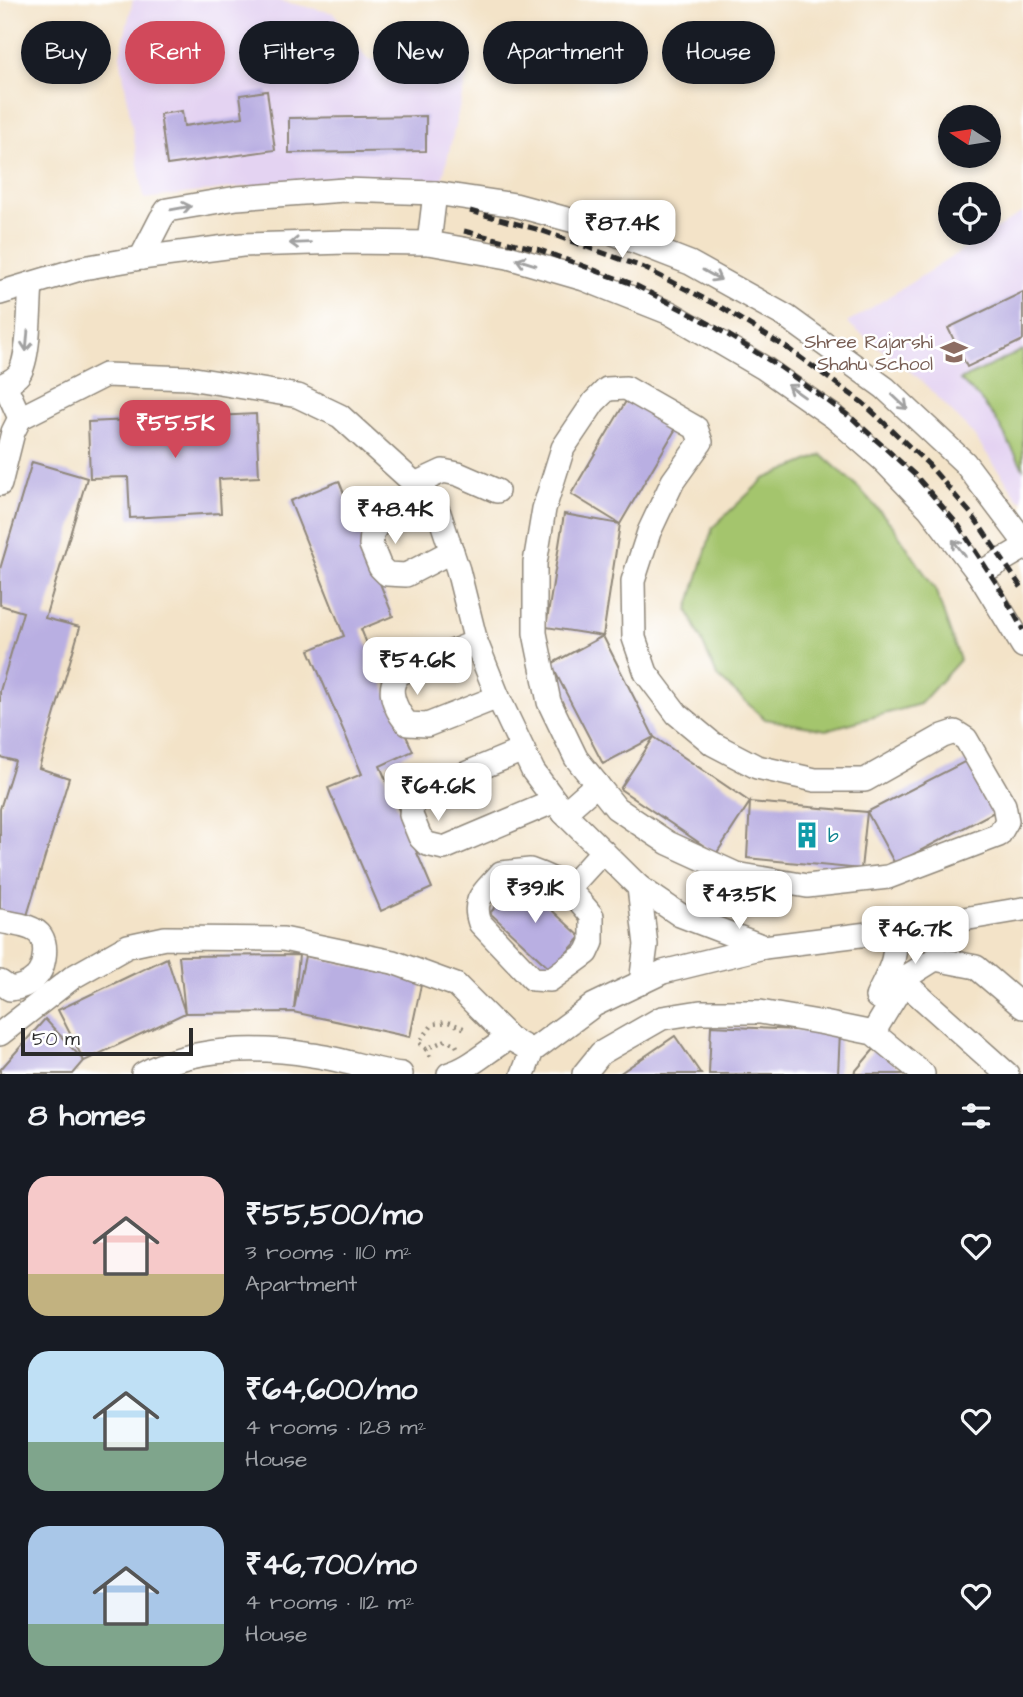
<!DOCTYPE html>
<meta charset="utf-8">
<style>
:root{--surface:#171b24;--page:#20242c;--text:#f1f3f6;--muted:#9ea1a6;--accent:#d1495b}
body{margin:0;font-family:"Architects Daughter",sans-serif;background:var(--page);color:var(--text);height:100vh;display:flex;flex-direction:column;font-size:26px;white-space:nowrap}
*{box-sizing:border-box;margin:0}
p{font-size:23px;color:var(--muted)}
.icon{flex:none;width:38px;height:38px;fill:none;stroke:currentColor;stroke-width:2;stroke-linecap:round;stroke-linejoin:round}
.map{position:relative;height:1074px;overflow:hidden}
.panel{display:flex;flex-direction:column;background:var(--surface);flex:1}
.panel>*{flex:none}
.hud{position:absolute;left:21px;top:21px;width:982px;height:63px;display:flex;gap:14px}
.needle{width:46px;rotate:282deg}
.fabs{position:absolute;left:938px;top:105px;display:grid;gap:14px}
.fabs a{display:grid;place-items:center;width:63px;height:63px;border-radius:50%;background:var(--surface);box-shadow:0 4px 10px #0003;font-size:35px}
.scale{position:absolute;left:21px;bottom:18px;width:172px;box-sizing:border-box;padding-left:7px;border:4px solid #2b2b2b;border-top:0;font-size:19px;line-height:24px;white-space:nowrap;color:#2b2b2b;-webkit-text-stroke:5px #fff;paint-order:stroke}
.price{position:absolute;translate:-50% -60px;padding:0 16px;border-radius:14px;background:#fff;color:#222;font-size:23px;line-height:46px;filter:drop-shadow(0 2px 4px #0008)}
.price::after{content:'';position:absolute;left:50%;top:42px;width:21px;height:16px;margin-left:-10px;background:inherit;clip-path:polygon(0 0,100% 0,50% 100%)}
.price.current{background:var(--accent);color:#fff}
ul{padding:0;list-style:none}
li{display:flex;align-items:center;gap:21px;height:175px;padding:0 28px}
li span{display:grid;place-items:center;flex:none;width:196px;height:140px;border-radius:21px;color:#555}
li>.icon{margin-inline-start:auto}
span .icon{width:84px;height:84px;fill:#fffc;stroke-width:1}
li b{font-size:30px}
h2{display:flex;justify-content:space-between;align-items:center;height:84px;padding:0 28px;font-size:30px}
.tag{padding:0 24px;border-radius:32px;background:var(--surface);box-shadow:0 4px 10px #0003;font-size:24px;line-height:63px}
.tag.current{background:var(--accent);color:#fff}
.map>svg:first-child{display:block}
.built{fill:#e4d3f2}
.green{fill:#a4c56d;stroke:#68784c;stroke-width:2}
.building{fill:#b9afe2}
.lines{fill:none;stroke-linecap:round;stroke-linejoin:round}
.minor-casing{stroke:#8f877a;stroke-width:26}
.path{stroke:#8f877a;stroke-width:4.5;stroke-dasharray:2 5;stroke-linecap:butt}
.minor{stroke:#fff;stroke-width:23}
.rail{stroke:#2b2b2b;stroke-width:5;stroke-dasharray:10 5;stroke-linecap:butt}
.oneway{stroke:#a0a0a0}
.labels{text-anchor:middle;stroke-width:5;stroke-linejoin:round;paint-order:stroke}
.education-label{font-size:19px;fill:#785e54;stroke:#fff;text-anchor:end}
.culture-label{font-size:19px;fill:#0d838f;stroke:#fff;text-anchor:start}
</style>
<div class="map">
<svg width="1023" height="1074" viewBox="0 0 1023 1074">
<rect width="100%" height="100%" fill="#fff"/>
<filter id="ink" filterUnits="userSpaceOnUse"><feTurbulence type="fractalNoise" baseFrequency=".0143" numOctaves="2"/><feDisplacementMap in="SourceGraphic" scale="14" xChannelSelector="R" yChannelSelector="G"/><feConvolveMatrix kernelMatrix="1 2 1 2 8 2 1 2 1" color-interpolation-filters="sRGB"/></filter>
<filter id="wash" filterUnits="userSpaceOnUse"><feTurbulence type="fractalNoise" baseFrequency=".00686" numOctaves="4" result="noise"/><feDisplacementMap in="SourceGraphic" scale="28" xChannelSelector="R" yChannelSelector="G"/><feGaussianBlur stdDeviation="1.57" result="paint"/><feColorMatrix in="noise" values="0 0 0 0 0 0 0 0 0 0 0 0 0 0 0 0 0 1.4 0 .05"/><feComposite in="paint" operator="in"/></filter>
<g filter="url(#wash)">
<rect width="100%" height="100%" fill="#f3e3c8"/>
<g class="built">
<path d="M 133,0 L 276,0 L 334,13 L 368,60 L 471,57 L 442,182 L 344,179 L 232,188 L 144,199 L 120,55 Z"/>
<path d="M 1023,212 L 1023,501 L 1018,498 L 972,433 L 921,380 L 847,323 Z"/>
</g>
<g class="green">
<path d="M 1023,350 L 1023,468 L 995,418 L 979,398 L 960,380 Z"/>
<path d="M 822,455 L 859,488 L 893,526 L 935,589 L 960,660 L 920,704 L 826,730 L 765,719 L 717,676 L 688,610 L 713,527 L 764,479 Z"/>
</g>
<g id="blocks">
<g class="building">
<path d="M 267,91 L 275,150 L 167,165 L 160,114 L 182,111 L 184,126 L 243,117 L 240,95 Z"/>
<path d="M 426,116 L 426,151 L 289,153 L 289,118 Z"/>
<path d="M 1023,292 L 1023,340 L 967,367 L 948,328 Z"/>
<path d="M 629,396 L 678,425 L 620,524 L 603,636 L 654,737 L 603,764 L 551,664 L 603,636 L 546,627 L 564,514 L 620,524 L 571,494 Z"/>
<path d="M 256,414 L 259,477 L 219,479 L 221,513 L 130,518 L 128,477 L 90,478 L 88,422 Z"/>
<path d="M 32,462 L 87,478 L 45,618 L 80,627 L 39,768 L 69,778 L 26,919 L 0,911 L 0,809 L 15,761 L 0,757 L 0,691 L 23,612 L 0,605 L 0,569 Z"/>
<path d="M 339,481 L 393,616 L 361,629 L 391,703 L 413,751 L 380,766 L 432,888 L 381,911 L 328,788 L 362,774 L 309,650 L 344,636 L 290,501 Z"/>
<path d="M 654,737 L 750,802 L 867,812 L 861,869 L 747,858 L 750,802 L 716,854 L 620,789 Z"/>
<path d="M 970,759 L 996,811 L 895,864 L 867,812 Z"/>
<path d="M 519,880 L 581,937 L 551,970 L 490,913 Z"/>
<path d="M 299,955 L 294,1009 L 305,956 L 422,980 L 410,1037 L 293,1012 L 185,1013 L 84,1061 L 73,1074 L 0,1074 L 0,1070 L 45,1019 L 84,1061 L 58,1010 L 167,958 L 185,1013 L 179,956 Z"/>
<path d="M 711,1026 L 840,1032 L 838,1074 L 709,1074 Z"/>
<path d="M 675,1036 L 701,1074 L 619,1074 Z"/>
<path d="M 875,1048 L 906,1074 L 853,1074 Z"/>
</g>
</g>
</g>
<g filter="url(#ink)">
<use href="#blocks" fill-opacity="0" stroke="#8f877a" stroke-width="2"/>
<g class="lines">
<g class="minor-casing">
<g id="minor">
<path d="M 429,243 L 435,193"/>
<path d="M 141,258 L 161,219 L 167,210 L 237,198 L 344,190 L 435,193 L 515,205 L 600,228 L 690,263 L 787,317 L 885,388 L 965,463 L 1023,540"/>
<path d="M 0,293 L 83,268 L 141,258 L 242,245 L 346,242 L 429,243 L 508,257 L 584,279 L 670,313 L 764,368 L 834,417 L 883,460 L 929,508 L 979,574 L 1023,646"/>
<path d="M 0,386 C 6,384 15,379 19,374 C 30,357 29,306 31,284"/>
<path d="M 626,388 L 696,428 L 701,442 L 673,481 L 649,532 L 633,581 L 634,638 L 646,673 L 677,714 L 713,744 L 757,767 L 815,780 L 865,780 L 943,736 L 955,732 L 966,739 L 1004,805 L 1007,821 L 999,835 L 888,877 L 807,886 L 736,874 L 668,843 L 616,808 L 576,758 L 549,702 L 535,633 L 535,563 L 544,509 L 563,448 L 594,402 L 607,389 Z"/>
<path d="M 20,418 L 105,375 L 189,378 L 298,396 L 340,416 L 415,484 L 434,503 L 439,513 L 458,570 L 476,642 L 498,697 L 533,771 L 564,813 L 639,887 L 680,915 L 764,947"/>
<path d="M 0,484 L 13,432 L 20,418 L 5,385"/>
<path d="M 415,484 L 443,471 L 458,474 L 497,491"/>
<path d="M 434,503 L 379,523 L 372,533 L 371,545 L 380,567 L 387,574 L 406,575 L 452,551"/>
<path d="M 979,574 L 1023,548"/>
<path d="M 476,642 L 400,673 C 398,676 395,678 394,682 C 388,695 399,715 408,724 L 427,725 L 498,697"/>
<path d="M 523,750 L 419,793 L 412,803 L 411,815 L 420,837 L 427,844 L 444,848 L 555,801"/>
<path d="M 564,813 L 597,784"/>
<path d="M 530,870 C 564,882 570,889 592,916 L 592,942 L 587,953 L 550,980 L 533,979 L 480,923 C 471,898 486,891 501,873 Z"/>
<path d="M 639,887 L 646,945 L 641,983"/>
<path d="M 569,888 L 603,851"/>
<path d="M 0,921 C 12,924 34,925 41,936 C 48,947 44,970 35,978 C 28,985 19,988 10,989 L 0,982"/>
<path d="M 877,997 C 888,973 900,957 892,931"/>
<path d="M 873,1033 L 904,982"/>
<path d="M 0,1034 L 73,977 L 128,946 L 165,938 L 283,939 L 393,962 L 456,985 L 509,1038 L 532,1051"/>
<path d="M 143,1074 C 190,1047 259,1046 312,1055 C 342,1059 371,1070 401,1074"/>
<path d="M 449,1074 C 471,1068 489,1049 509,1038"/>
<path d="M 523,1074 L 532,1051 L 594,1005 L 663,972 L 764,947 L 892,931 L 1023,909"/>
<path d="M 584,1074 L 601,1053 L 662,1018 L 700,1012 L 760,1012 L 824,1023 L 873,1033 L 923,1074"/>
<path d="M 1007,1074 L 904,982 L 911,974 L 935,959 L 976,967 L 1023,1007"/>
</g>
</g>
<g class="path">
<path d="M 457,1047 L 456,1045 L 446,1040 L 426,1049 L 419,1043 L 433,1024 L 448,1022 L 466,1029"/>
<path d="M 426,1049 L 432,1060"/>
</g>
<use href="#minor" class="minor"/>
<g class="rail">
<path d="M 470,211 L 540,230 L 642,267 L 719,306 L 790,350 L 863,403 L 928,464 L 973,516 L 1023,590"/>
<path d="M 464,231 L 537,249 L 635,285 L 710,324 L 780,367 L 853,419 L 916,476 L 959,526 L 1002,592 L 1023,630"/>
</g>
</g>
<defs><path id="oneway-shaft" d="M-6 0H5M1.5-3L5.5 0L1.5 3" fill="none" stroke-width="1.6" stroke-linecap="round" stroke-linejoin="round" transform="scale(1.75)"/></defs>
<g class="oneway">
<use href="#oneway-shaft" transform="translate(181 208) rotate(-10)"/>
<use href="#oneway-shaft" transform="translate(300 243) rotate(178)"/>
<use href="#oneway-shaft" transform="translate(526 262) rotate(-163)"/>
<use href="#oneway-shaft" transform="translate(712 275) rotate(29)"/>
<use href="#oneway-shaft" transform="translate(27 341) rotate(95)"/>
<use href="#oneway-shaft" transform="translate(796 391) rotate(-145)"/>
<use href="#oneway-shaft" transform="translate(900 402) rotate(43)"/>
<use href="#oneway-shaft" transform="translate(959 548) rotate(-127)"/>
</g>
</g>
<defs>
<g id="school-bare" transform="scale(2.1)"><path d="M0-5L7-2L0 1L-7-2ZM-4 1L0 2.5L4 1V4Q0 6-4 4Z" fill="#8d6e63" stroke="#fff" stroke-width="2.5" paint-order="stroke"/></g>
<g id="building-bare" transform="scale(2.1)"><path d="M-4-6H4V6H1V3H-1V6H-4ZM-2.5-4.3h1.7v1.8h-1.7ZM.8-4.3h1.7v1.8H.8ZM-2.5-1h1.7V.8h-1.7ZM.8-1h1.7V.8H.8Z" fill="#0f9aa8" stroke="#fff" stroke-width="2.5" paint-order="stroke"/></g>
</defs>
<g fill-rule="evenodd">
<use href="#school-bare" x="954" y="352"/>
<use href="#building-bare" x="807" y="835"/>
</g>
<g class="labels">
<g class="education-label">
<text x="933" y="348">Shree Rajarshi<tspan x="933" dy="22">Shahu School</tspan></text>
</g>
<g class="culture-label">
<text x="828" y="842">b</text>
</g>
</g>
</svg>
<div class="fabs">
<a><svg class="needle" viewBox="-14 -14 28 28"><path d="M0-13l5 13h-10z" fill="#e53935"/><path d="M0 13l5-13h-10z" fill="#9ea1a6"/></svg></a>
<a><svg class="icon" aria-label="locate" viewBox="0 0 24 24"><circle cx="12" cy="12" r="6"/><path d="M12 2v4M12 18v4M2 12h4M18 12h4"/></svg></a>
</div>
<div class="scale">50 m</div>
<b class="price" style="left:622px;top:260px">₹87.4K</b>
<b class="price current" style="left:175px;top:460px">₹55.5K</b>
<b class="price" style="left:395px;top:546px">₹48.4K</b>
<b class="price" style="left:417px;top:697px">₹54.6K</b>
<b class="price" style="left:438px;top:823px">₹64.6K</b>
<b class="price" style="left:535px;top:925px">₹39.1K</b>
<b class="price" style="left:739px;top:931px">₹43.5K</b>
<b class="price" style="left:915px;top:966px">₹46.7K</b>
<div class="hud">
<a class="tag">Buy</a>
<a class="tag current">Rent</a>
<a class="tag">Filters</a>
<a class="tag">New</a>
<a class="tag">Apartment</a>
<a class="tag">House</a>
</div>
</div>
<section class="panel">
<h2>8 homes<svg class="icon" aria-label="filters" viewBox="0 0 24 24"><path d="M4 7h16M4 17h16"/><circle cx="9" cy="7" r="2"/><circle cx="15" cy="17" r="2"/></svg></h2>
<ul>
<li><span style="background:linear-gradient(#f6c9c9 70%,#c2b280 0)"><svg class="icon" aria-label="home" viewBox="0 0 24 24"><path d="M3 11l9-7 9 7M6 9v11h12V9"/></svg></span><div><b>₹55,500/mo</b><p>3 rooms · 110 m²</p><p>Apartment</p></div><svg class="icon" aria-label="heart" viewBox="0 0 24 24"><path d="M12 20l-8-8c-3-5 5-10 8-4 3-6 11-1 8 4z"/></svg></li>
<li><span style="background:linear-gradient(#bfe0f5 65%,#7fa58c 0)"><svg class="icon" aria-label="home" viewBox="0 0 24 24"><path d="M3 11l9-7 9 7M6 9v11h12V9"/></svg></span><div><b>₹64,600/mo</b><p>4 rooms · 128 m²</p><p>House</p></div><svg class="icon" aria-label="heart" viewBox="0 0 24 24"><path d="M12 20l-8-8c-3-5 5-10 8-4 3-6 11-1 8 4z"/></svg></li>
<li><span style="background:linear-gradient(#a9c7e8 70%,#7fa58c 0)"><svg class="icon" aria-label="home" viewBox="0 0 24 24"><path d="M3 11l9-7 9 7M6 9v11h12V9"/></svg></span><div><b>₹46,700/mo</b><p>4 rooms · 112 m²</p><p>House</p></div><svg class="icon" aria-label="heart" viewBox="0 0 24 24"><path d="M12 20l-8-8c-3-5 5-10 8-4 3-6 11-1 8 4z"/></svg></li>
</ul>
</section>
